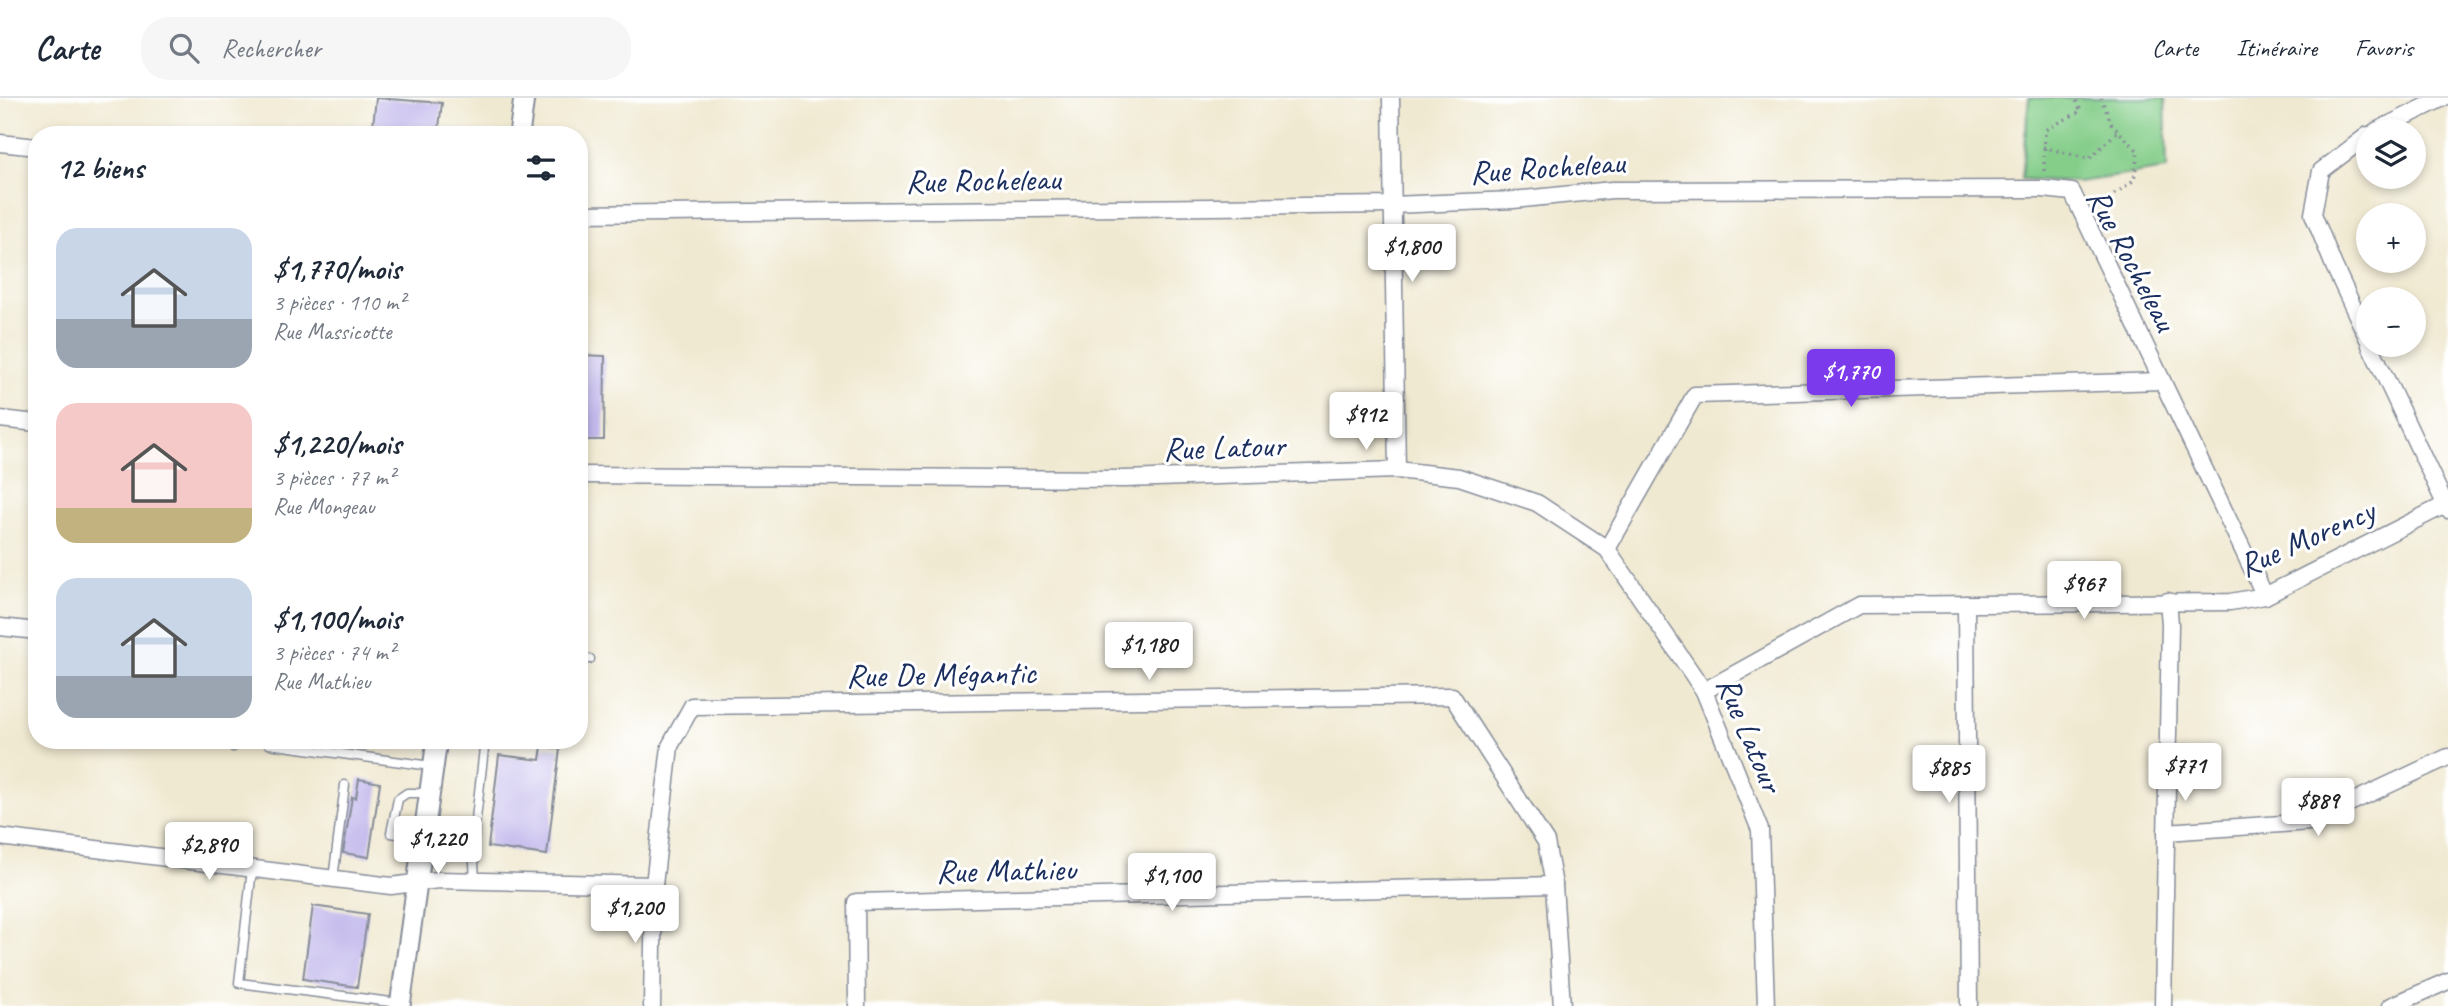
<!DOCTYPE html>
<html lang="fr">
<meta charset="utf-8">
<style>
:root{--surface:#fff;--page:#f6f6f7;--text:#1f2937;--muted:#747a83;--line:#e0e1e3;--accent:#7c3aed}
body{margin:0;font-family:Caveat,sans-serif;background:var(--page);color:var(--text);height:100vh;display:flex;flex-direction:column;font-size:26px;white-space:nowrap}
*{box-sizing:border-box;margin:0}
p{font-size:23px;color:var(--muted)}
.icon{flex:none;width:38px;height:38px;fill:none;stroke:currentColor;stroke-width:2;stroke-linecap:round;stroke-linejoin:round}
.map{position:relative;flex:1;overflow:hidden}
.sheet{position:absolute;left:28px;top:28px;width:560px;height:623px;display:flex;flex-direction:column;background:var(--surface);border-radius:28px;box-shadow:0 4px 10px #0003}
.sheet>*{flex:none}
.controls{position:absolute;left:2356px;top:21px;display:grid;gap:14px}
.controls a{display:grid;place-items:center;width:70px;height:70px;border-radius:50%;background:var(--surface);box-shadow:0 4px 10px #0003;font-size:35px}
.price{position:absolute;translate:-50% -60px;padding:0 16px;border-radius:7px;background:#fff;color:#222;font-size:23px;line-height:46px;filter:drop-shadow(0 2px 4px #0008)}
.price::after{content:'';position:absolute;left:50%;top:42px;width:21px;height:16px;margin-left:-10px;background:inherit;clip-path:polygon(0 0,100% 0,50% 100%)}
.price.selected{background:var(--accent);color:#fff}
ul{padding:0;list-style:none}
li{display:flex;align-items:center;gap:21px;height:175px;padding:0 28px}
li span{display:grid;place-items:center;flex:none;width:196px;height:140px;border-radius:21px;color:#555}
li>.icon{margin-inline-start:auto}
span .icon{width:84px;height:84px;fill:#fffc;stroke-width:1}
li b{font-size:30px}
h2{display:flex;justify-content:space-between;align-items:center;height:84px;padding:0 28px;font-size:30px}
header{display:flex;align-items:center;gap:42px;box-sizing:border-box;height:98px;padding:0 35px;background:var(--surface);border-bottom:2px solid var(--line)}
header strong{font-size:33px}
nav{display:flex;gap:38px;margin-inline-start:auto;font-size:24px}
.search{width:490px;height:63px;background:var(--page);display:flex;align-items:center;gap:18px;box-sizing:border-box;padding:0 24px;border-radius:28px;color:var(--muted);font-size:26px}
.map>svg:first-child{display:block}
.green{fill:#85ce8a;stroke:#507e74;stroke-width:2}
.building{fill:#bdb2ea}
.lines{fill:none;stroke-linecap:round;stroke-linejoin:round}
.service-casing{stroke:#868c98;stroke-width:11}
.minor-casing{stroke:#868c98;stroke-width:19}
.tertiary-casing{stroke:#868c98;stroke-width:23}
.path{stroke:#868c98;stroke-width:3.5;stroke-dasharray:2 5;stroke-linecap:butt}
.service{stroke:#fff;stroke-width:8}
.minor{stroke:#fff;stroke-width:16}
.tertiary{stroke:#fff;stroke-width:19}
.labels{text-anchor:middle;stroke-width:6;stroke-linejoin:round;paint-order:stroke}
.street-label{font-size:33px;fill:#1b2f5e;stroke:#fff}
</style>
<header>
<strong>Carte</strong>
<div class="search"><svg class="icon" aria-label="search" viewBox="0 0 24 24"><circle cx="10" cy="10" r="6"/><path d="M15 15l6 6"/></svg>Rechercher</div>
<nav><a>Carte</a><a>Itinéraire</a><a>Favoris</a></nav>
</header>
<div class="map">
<svg width="2448" height="908" viewBox="0 0 2448 908">
<rect width="100%" height="100%" fill="#fff"/>
<filter id="ink" filterUnits="userSpaceOnUse"><feTurbulence type="fractalNoise" baseFrequency=".0143" numOctaves="2"/><feDisplacementMap in="SourceGraphic" scale="14" xChannelSelector="R" yChannelSelector="G"/><feConvolveMatrix kernelMatrix="1 2 1 2 8 2 1 2 1" color-interpolation-filters="sRGB"/></filter>
<filter id="wash" filterUnits="userSpaceOnUse"><feTurbulence type="fractalNoise" baseFrequency=".00686" numOctaves="4" result="noise"/><feDisplacementMap in="SourceGraphic" scale="28" xChannelSelector="R" yChannelSelector="G"/><feGaussianBlur stdDeviation="1.57" result="paint"/><feColorMatrix in="noise" values="0 0 0 0 0 0 0 0 0 0 0 0 0 0 0 0 0 1.4 0 .05"/><feComposite in="paint" operator="in"/></filter>
<g filter="url(#wash)">
<rect width="100%" height="100%" fill="#f0e9d1"/>
<path class="green" d="M 2029,0 L 2165,0 L 2167,71 L 2078,84 L 2021,81 Z"/>
<g id="blocks">
<g class="building">
<path d="M 376,0 L 442,5 L 438,37 L 372,37 Z"/>
<path d="M 579,257 L 605,258 L 604,342 L 579,342 Z"/>
<path d="M 542,648 L 560,651 L 547,757 L 488,749 L 499,657 L 540,662 Z"/>
<path d="M 359,681 L 380,685 L 369,759 L 343,755 L 352,699 L 356,700 Z"/>
<path d="M 313,808 L 368,816 L 357,889 L 303,881 Z"/>
</g>
</g>
</g>
<g filter="url(#ink)">
<use href="#blocks" fill-opacity="0" stroke="#868c98" stroke-width="2"/>
<g class="lines">
<g class="service-casing">
<g id="service">
<path d="M 579,561 L 590,561"/>
<path d="M 269,642 L 269,646 L 431,668"/>
<path d="M 233,649 L 234,642"/>
<path d="M 423,740 L 391,735 L 398,701 L 407,695 L 430,695"/>
<path d="M 252,771 L 239,885 L 399,905"/>
<path d="M 333,781 L 345,687"/>
<path d="M 475,783 L 473,747 L 485,642"/>
</g>
</g>
<g class="minor-casing">
<g id="minor">
<path d="M 1391,0 L 1397,372"/>
<path d="M 2376,33 L 2443,0"/>
<path d="M 2368,37 L 2321,73 L 2313,116 L 2334,168 L 2368,241"/>
<path d="M 0,45 L 37,49"/>
<path d="M 579,116 L 1392,107 L 1513,102 L 1612,92 L 2043,91 L 2072,94 L 2265,498"/>
<path d="M 2370,247 L 2448,412"/>
<path d="M 0,321 L 37,325"/>
<path d="M 579,377 L 1125,381 L 1397,372 L 1459,379 L 1537,405 L 1607,451 L 1704,593 L 1760,732 L 1766,908"/>
<path d="M 1607,451 L 1695,297 L 2162,283"/>
<path d="M 1966,506 L 1969,908"/>
<path d="M 0,529 L 37,533"/>
<path d="M 1704,593 L 1859,507 L 2230,504 L 2265,498 L 2445,407"/>
<path d="M 2166,734 L 2309,724 L 2448,659"/>
<path d="M 0,739 L 391,788 L 438,782 L 654,787"/>
<path d="M 652,908 L 654,787 L 670,648 L 692,608 L 1452,598 L 1546,744 L 1554,787 L 1562,908"/>
<path d="M 857,908 L 856,804 L 1554,787"/>
<path d="M 2163,908 L 2170,526 L 2168,503"/>
<path d="M 2391,908 L 2448,883"/>
</g>
</g>
<g class="tertiary-casing">
<g id="tertiary">
<path d="M 519,37 L 524,0"/>
<path d="M 400,908 L 437,642"/>
</g>
</g>
<g class="path">
<path d="M 2043,49 L 2089,61 L 2118,33"/>
<path d="M 2044,73 L 2045,32 L 2081,13 L 2075,0"/>
<path d="M 2097,109 L 2134,82 L 2138,53 L 2112,27 L 2101,0"/>
</g>
<use href="#service" class="service"/>
<use href="#minor" class="minor"/>
<use href="#tertiary" class="tertiary"/>
</g>
</g>
<g class="labels">
<g class="street-label">
<text transform="translate(1547 68) rotate(-4)" y="12">Rue Rocheleau</text>
<text transform="translate(983 81) rotate(-1)" y="12">Rue Rocheleau</text>
<text transform="translate(2133 161) rotate(62)" y="12">Rue Rocheleau</text>
<text transform="translate(1224 348) rotate(-2)" y="12">Rue Latour</text>
<text transform="translate(2306 439) rotate(-24)" y="12">Rue Morency</text>
<text transform="translate(941 575) rotate(-1)" y="12">Rue De Mégantic</text>
<text transform="translate(1751 636) rotate(67)" y="12">Rue Latour</text>
<text transform="translate(1006 771) rotate(-1)" y="12">Rue Mathieu</text>
</g>
</g>
</svg>
<div class="controls">
<a><svg class="icon" aria-label="layers" viewBox="0 0 24 24"><path d="M12 4l9 5-9 5-9-5zM3 14l9 5 9-5"/></svg></a>
<a>+</a>
<a>−</a>
</div>
<b class="price" style="left:1412px;top:186px">$1,800</b>
<b class="price selected" style="left:1851px;top:311px">$1,770</b>
<b class="price" style="left:1366px;top:354px">$912</b>
<b class="price" style="left:2084px;top:523px">$967</b>
<b class="price" style="left:1149px;top:584px">$1,180</b>
<b class="price" style="left:2185px;top:705px">$771</b>
<b class="price" style="left:1949px;top:707px">$885</b>
<b class="price" style="left:2318px;top:740px">$889</b>
<b class="price" style="left:438px;top:778px">$1,220</b>
<b class="price" style="left:209px;top:784px">$2,890</b>
<b class="price" style="left:1172px;top:815px">$1,100</b>
<b class="price" style="left:635px;top:847px">$1,200</b>
<section class="sheet">
<h2>12 biens<svg class="icon" aria-label="filters" viewBox="0 0 24 24"><path d="M4 7h16M4 17h16"/><circle cx="9" cy="7" r="2"/><circle cx="15" cy="17" r="2"/></svg></h2>
<ul>
<li><span style="background:linear-gradient(#c9d6e8 65%,#9aa5b1 0)"><svg class="icon" aria-label="home" viewBox="0 0 24 24"><path d="M3 11l9-7 9 7M6 9v11h12V9"/></svg></span><div><b>$1,770/mois</b><p>3 pièces · 110 m²</p><p>Rue Massicotte</p></div></li>
<li><span style="background:linear-gradient(#f6c9c9 75%,#c2b280 0)"><svg class="icon" aria-label="home" viewBox="0 0 24 24"><path d="M3 11l9-7 9 7M6 9v11h12V9"/></svg></span><div><b>$1,220/mois</b><p>3 pièces · 77 m²</p><p>Rue Mongeau</p></div></li>
<li><span style="background:linear-gradient(#c9d6e8 70%,#9aa5b1 0)"><svg class="icon" aria-label="home" viewBox="0 0 24 24"><path d="M3 11l9-7 9 7M6 9v11h12V9"/></svg></span><div><b>$1,100/mois</b><p>3 pièces · 74 m²</p><p>Rue Mathieu</p></div></li>
</ul>
</section>
</div>
